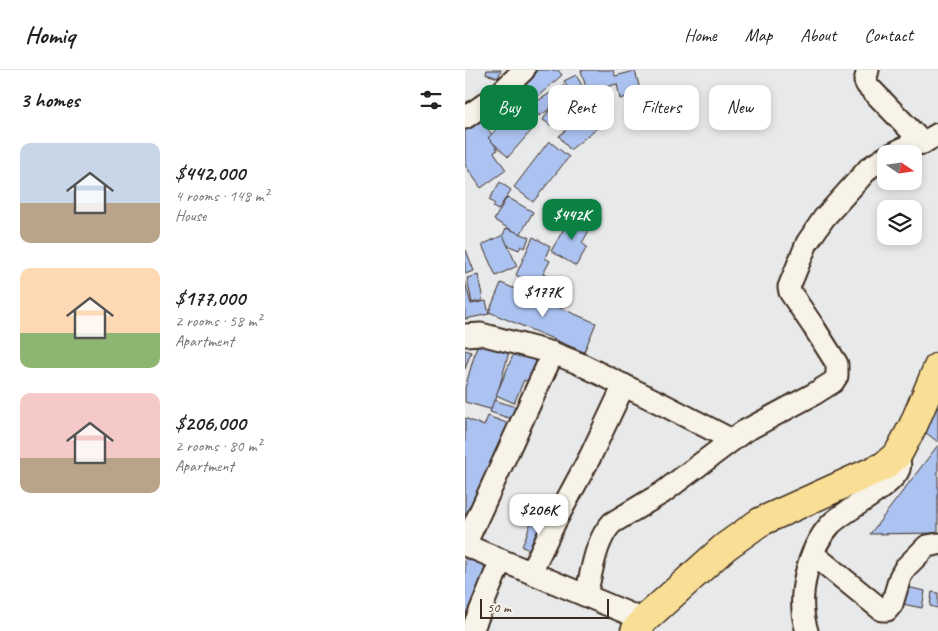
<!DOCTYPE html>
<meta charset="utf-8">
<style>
:root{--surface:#fff;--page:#f6f6f6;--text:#222;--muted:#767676;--line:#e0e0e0;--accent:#0b8043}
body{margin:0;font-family:Caveat,sans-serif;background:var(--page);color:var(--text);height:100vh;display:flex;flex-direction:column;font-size:19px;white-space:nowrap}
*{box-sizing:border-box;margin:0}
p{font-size:16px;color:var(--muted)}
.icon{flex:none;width:28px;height:28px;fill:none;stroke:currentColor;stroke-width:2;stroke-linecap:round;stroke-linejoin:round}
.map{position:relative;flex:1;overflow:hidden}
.details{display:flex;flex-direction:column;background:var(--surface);width:465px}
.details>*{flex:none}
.top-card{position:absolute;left:15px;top:15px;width:382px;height:45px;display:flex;gap:10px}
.needle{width:32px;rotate:103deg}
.fabs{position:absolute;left:412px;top:75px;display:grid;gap:10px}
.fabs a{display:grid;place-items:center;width:45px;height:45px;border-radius:10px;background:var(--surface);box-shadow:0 2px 8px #0003;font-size:25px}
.scale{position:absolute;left:15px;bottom:12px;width:129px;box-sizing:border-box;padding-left:5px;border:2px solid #3b2a1e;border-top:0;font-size:14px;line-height:18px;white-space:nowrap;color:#3b2a1e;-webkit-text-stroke:4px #f7f3e8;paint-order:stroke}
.price{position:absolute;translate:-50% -42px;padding:0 11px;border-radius:10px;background:#fff;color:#222;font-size:16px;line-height:32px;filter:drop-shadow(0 1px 2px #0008)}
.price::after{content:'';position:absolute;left:50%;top:30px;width:15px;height:11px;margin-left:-8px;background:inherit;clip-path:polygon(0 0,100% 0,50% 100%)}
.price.selected{background:var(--accent);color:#fff}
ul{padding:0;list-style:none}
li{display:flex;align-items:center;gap:15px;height:125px;padding:0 20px}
li span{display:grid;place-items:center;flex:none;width:140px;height:100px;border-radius:10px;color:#555}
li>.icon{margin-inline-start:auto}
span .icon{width:60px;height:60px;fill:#fffc;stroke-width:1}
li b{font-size:21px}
h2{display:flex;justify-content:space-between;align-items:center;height:60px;padding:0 20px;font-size:21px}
.chip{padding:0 18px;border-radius:10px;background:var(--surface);box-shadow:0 2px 8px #0003;font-size:18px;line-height:45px}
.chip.selected{background:var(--accent);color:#fff}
header{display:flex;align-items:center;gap:30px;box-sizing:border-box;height:70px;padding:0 25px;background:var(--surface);border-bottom:1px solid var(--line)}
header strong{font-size:24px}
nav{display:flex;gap:28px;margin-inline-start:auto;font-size:18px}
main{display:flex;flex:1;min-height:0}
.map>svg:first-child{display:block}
.building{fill:#acc3f1;stroke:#3b2a1e}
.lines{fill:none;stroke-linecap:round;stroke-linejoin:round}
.minor-casing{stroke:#3b2a1e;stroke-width:25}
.major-casing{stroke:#3b2a1e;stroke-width:31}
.minor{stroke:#f7f3e8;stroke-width:21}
.major{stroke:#f9df96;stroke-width:28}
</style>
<header>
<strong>Homiq</strong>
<nav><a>Home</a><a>Map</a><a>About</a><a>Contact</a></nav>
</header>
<main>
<section class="details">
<h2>3 homes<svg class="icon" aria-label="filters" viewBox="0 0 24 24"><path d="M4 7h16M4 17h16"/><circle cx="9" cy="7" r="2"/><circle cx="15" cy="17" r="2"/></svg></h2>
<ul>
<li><span style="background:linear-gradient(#c9d6e8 60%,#b9a48a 0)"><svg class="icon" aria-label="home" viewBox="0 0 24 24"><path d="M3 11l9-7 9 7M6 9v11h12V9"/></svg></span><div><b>$442,000</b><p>4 rooms · 148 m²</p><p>House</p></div></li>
<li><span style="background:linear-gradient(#ffd9b3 65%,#8fb573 0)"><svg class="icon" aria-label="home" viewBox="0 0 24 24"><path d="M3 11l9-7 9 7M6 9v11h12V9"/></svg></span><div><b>$177,000</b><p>2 rooms · 58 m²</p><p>Apartment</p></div></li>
<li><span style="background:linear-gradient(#f6c9c9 65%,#b9a48a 0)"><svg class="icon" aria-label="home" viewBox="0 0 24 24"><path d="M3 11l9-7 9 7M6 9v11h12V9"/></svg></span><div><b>$206,000</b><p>2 rooms · 80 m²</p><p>Apartment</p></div></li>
</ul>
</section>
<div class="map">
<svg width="473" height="561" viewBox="0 0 473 561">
<rect width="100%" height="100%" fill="#e8e9ea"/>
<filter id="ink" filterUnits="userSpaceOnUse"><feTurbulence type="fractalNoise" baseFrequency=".02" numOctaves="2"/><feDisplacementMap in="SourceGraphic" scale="10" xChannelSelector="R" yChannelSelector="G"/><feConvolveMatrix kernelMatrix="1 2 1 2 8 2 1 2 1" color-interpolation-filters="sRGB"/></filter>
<g filter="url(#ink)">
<g class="building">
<path d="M 22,0 L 36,0 L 33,8 L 21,4 Z"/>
<path d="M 70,0 L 93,0 L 97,5 L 62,36 L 48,19 Z"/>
<path d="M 116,0 L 148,0 L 150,6 L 170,1 L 176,23 L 155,29 L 152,14 L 140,17 L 141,20 L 132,23 L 130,16 L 121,18 Z"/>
<path d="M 111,5 L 120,21 L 108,28 L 99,11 Z"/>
<path d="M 98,15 L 110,34 L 95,44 L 90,36 L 74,46 L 66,35 Z"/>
<path d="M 86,37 L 95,43 L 87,56 L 78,50 Z"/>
<path d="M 124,40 L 136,55 L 105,80 L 94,66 Z"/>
<path d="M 11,42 L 27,65 L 24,67 L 33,80 L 29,82 L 41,100 L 16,118 L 0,95 L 0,50 Z"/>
<path d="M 46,43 L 66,61 L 43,87 L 23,68 Z"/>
<path d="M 84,71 L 104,87 L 68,132 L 49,117 Z"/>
<path d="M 35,112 L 46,120 L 33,140 L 28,137 L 30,134 L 24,130 Z"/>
<path d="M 42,127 L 68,142 L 55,165 L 29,150 Z"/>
<path d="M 107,145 L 126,157 L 117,173 L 122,177 L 111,196 L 86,181 Z"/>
<path d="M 41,158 L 64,167 L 60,178 L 56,176 L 54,180 L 35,172 Z"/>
<path d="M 38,165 L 52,196 L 31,206 L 17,175 Z"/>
<path d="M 68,167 L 85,176 L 80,188 L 85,191 L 78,204 L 85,207 L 80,219 L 51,205 Z"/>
<path d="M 1,180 L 9,201 L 0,204 L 0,181 Z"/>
<path d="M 13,205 L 18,230 L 7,233 L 2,208 Z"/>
<path d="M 0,212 L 6,234 L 21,231 L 24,244 L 0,249 Z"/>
<path d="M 36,213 L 131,253 L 119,282 L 24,242 Z"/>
<path d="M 17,258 L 46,275 L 28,340 L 0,332 L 0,318 Z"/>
<path d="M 55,269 L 78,278 L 64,312 L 59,310 L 49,333 L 31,325 Z"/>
<path d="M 0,280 L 6,282 L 0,299 Z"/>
<path d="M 29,330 L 57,339 L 53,351 L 25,342 Z"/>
<path d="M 473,337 L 473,372 L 456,359 Z"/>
<path d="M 23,346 L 44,354 L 0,450 L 0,348 L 19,356 Z"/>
<path d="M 473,375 L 473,463 L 405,464 Z"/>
<path d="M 68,447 L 90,455 L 80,485 L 57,477 Z"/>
<path d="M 0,472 L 33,485 L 0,561 Z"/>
<path d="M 437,516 L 460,521 L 457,538 L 433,533 Z"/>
<path d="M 467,522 L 473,523 L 473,538 L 465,536 Z"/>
</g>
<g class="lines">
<g class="minor-casing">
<g id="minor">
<path d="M 403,0 L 400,11 L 402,15 L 458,73"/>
<path d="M 0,48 L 34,24 L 59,0"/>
<path d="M 427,84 L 443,76 L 458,73 L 473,64"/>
<path d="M 0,265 L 16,264 L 88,283 L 113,293 L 197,334 L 267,370"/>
<path d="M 0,475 L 88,283"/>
<path d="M 0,475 L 179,550"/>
<path d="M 348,484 L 413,537 L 417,540 L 422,540 L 427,534 L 435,507 L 440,498 L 462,476 L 473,474"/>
<path d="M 66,502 L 90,452 L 125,387 L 159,315"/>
<path d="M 121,525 C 127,502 130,471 147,453 L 197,423 L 278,362 L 349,324 L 368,312 L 372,306 L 372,294 L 348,256 L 325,222 L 324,217 L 342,173 L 359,148 L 404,98 L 421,87"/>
<path d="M 7,561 L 36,490"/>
<path d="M 342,561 C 331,528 342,480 366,454 C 380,440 428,416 434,399 C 436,394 434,389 433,384"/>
</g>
</g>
<g class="major-casing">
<path id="major" d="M 170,561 L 179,550 L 260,477 L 295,452 L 419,396 L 433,384 L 448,356 L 473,297"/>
</g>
<use href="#minor" class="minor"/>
<use href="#major" class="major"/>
</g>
</g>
</svg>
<div class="fabs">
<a><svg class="needle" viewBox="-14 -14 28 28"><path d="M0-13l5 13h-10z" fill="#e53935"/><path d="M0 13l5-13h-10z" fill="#767676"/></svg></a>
<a><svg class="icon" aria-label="layers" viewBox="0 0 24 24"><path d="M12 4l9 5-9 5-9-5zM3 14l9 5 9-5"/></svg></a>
</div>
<div class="scale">50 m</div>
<b class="price selected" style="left:107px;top:171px">$442K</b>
<b class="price" style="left:78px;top:248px">$177K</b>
<b class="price" style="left:74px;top:466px">$206K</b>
<div class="top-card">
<a class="chip selected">Buy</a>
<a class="chip">Rent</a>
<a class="chip">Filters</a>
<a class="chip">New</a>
</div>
</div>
</main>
